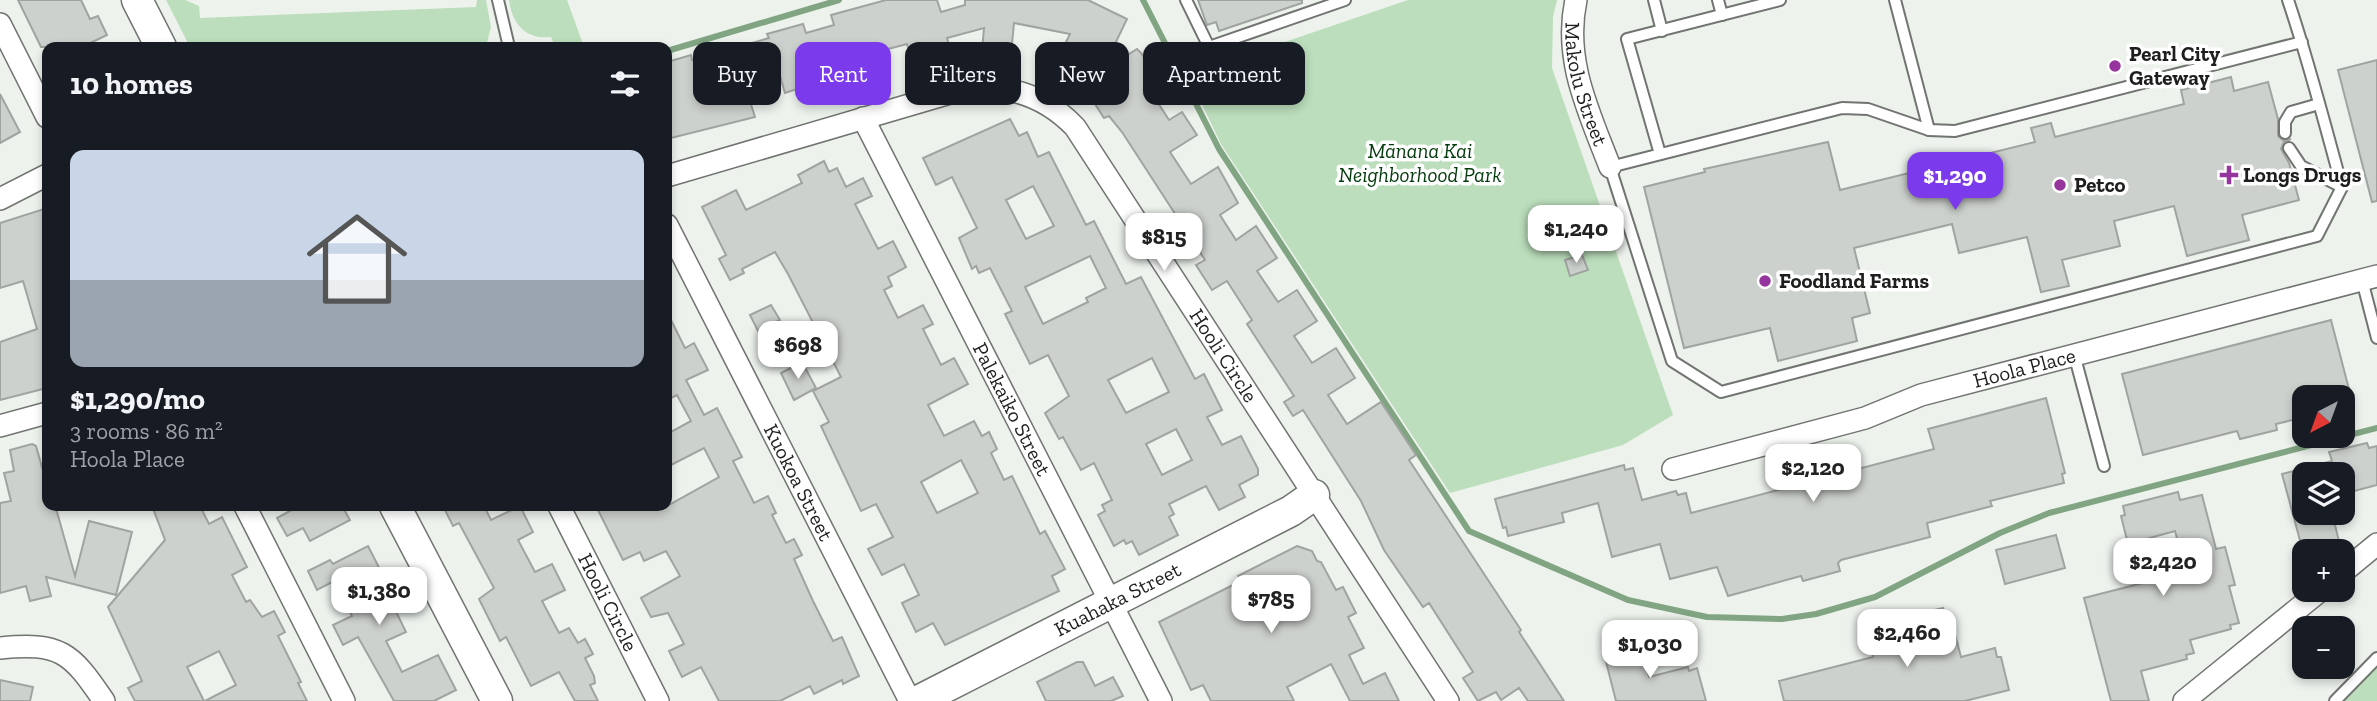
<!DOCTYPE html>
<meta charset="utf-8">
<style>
:root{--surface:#171b24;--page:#20242c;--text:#f1f3f6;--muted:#9ea1a6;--accent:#7c3aed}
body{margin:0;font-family:"Zilla Slab",serif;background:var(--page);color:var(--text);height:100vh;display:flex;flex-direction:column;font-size:26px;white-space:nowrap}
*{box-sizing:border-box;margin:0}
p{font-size:23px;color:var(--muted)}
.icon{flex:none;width:38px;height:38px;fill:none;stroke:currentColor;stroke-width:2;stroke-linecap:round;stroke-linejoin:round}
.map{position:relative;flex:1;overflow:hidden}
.details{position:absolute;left:42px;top:42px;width:630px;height:469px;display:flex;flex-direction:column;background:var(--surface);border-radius:14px;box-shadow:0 4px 10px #0003}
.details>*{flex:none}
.hud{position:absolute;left:693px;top:42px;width:665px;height:63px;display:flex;gap:14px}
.needle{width:46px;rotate:221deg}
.buttons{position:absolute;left:2292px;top:385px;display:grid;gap:14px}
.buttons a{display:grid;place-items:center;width:63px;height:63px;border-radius:14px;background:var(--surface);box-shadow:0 4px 10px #0003;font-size:35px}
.price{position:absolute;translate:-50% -60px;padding:0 16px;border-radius:14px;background:#fff;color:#222;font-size:23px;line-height:46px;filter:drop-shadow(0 2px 4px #0008)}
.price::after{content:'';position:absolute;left:50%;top:42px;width:21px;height:16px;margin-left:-10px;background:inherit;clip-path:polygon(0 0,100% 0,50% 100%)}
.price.selected{background:var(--accent);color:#fff}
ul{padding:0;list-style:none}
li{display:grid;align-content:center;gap:14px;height:371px;padding:0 28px}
li span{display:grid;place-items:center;height:217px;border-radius:14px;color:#555}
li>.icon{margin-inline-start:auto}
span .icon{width:126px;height:126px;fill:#fffc;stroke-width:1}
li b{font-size:30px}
h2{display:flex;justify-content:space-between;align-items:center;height:84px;padding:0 28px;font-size:30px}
.chip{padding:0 24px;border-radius:14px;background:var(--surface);box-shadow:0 4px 10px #0003;font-size:24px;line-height:63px}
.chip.selected{background:var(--accent);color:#fff}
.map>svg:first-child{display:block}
.green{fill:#bcdebc}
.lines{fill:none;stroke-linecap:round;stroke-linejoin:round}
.stream{stroke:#81a582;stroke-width:6}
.building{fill:#cdd1cd;stroke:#a0a4a0;stroke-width:2;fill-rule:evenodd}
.lane-casing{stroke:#717471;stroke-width:14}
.street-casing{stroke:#717471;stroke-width:24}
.secondary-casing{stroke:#717471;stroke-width:33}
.lane{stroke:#fff;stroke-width:10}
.street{stroke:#fff;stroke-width:21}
.secondary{stroke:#fff;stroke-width:30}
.poi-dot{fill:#96359d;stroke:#fff;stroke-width:2.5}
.labels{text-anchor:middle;stroke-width:7;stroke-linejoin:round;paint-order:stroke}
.poi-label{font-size:21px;font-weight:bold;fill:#1d1f1d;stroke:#fff;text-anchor:start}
.street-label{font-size:21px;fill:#1d1f1d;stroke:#fff}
.park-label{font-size:21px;font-style:italic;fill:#023b0b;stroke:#fff}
</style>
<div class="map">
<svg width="2377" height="701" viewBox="0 0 2377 701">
<rect width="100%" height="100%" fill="#edf2ed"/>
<g class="green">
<path d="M 166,0 L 185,0 L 199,6 L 200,18 L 476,7 L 477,0 L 486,0 L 491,27 L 486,47 L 190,47 Z"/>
<path d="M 509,0 L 567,0 L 584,47 L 555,47 L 551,37 C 526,40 512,24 509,0 Z"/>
<path d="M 1408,0 L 1557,0 L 1553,17 L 1552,68 L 1673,415 L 1623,445 L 1450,493 L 1221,144 L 1188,75 Z"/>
<path d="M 2377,666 L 2377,701 L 2343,701 Z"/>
</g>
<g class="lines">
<g class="stream">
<path d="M 1143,0 L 1219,149 L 1469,531 L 1628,600 L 1707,617 L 1782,619 L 1816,614 L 1875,597 L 2000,533 L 2049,513 L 2377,428"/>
<path d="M 667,51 L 839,0"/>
</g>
</g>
<g class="building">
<path d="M 18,0 L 81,0 L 90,19 L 98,16 L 107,35 L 82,47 L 41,47 Z"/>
<path d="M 886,0 L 937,0 L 941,12 L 965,5 L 965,0 L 1088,0 L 1127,19 L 1102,71 L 1137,49 L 1142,54 L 1160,85 L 1151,92 L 1169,120 L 1182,112 L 1197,135 L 1170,152 L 1191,184 L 1218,167 L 1238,203 L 1220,215 L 1236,240 L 1256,226 L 1277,258 L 1257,271 L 1278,302 L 1297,290 L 1317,321 L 1294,336 L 1312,363 L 1336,348 L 1355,378 L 1328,395 L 1347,424 L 1381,402 L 1416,455 L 1409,460 L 1521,630 L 1519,632 L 1564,701 L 1528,701 L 1519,688 L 1501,700 L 1496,692 L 1478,701 L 1463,678 L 1473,672 L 1429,603 L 1423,607 L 1384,550 L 1361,501 L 1303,410 L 1293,416 L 1284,402 L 1294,396 L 1247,324 L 1252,320 L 1227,281 L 1212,290 L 1196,265 L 1205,260 L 1122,132 L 1109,116 L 1104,118 L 1095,104 L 1100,101 L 1086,79 L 1055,64 L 1070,34 L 1014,23 L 1011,54 L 982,51 L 984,28 L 947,38 L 950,48 L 938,52 L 940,61 L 923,66 L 921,57 L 912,60 L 907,44 L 873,53 L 881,80 L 852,88 L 848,74 L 818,83 L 819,88 L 804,92 L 803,87 L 785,93 L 777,66 L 742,76 L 755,117 L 667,139 L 667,62 L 691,55 L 692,60 L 769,38 L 767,34 L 803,24 L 806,33 L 834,25 L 831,15 Z"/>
<path d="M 1198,0 L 1302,0 L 1302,3 L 1219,31 L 1216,22 L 1207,25 Z"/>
<path d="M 2377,60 L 2377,201 L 2372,202 L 2338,70 Z"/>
<path d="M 2231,77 L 2234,91 L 2268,82 L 2278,119 L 2278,136 L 2284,141 L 2291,139 L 2284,142 L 2281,149 L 2289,163 L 2299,200 L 2242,215 L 2249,240 L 2187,256 L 2174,206 L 2114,221 L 2120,246 L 2062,260 L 2069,286 L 2041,292 L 2027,237 L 1959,253 L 1952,224 L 1854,248 L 1870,313 L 1852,318 L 1857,341 L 1778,361 L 1770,328 L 1684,348 L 1644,187 L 1705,172 L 1704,169 L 1828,142 L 1840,190 L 2035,142 L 2031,128 L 2051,123 L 2055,137 L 2184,104 L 2181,90 Z"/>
<path d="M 0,94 L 20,132 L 0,143 Z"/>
<path d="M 1010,119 L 1019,136 L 1027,132 L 1038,157 L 1049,152 L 1086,225 L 1094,221 L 1126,284 L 1141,277 L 1195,379 L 1204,374 L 1222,410 L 1207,417 L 1222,445 L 1241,436 L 1258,469 L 1258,475 L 1239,485 L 1245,497 L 1219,510 L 1206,486 L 1169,504 L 1174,514 L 1169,517 L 1178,535 L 1139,555 L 1132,541 L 1126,544 L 1124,540 L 1114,546 L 1098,515 L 1105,511 L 1102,505 L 1112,500 L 1094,463 L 1081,470 L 1063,437 L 1059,439 L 1045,413 L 1069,396 L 1048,355 L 1030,364 L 1005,314 L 1012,311 L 990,268 L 979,273 L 976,266 L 972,269 L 959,238 L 977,228 L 952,177 L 936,185 L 923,158 ZM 1033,186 L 1054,226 L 1026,239 L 1006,200 ZM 1090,256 L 1106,288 L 1086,298 L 1088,302 L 1043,324 L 1025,287 ZM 1152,358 L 1169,392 L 1126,413 L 1108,380 ZM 1176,429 L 1192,460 L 1162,475 L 1146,444 Z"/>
<path d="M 824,161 L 829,172 L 837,168 L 846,187 L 863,178 L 872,196 L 855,204 L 878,249 L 893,241 L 906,267 L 888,277 L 892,286 L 884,290 L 898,318 L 923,305 L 933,324 L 923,329 L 941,365 L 954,358 L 968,384 L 928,405 L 944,436 L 974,421 L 982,436 L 989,432 L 997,449 L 991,453 L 1004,480 L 1012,476 L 1040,534 L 1045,531 L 1065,569 L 1052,576 L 1059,591 L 945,645 L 933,623 L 916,632 L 902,603 L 919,595 L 904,564 L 882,575 L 868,549 L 893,537 L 876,504 L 861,511 L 821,426 L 829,422 L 813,391 L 841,377 L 788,274 L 775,252 L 742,269 L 744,273 L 730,280 L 719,259 L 726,255 L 702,207 L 736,190 L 746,210 L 802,183 L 798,175 ZM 961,460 L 978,493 L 937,513 L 921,482 Z"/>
<path d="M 47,208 L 47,388 L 0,400 L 0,342 L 37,329 L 23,281 L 0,288 L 0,223 Z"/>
<path d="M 1582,255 L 1588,270 L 1570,276 L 1565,260 Z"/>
<path d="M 771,305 L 780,320 L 758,331 L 750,315 Z"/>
<path d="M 667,312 L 685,348 L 694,343 L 708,370 L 686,380 L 704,415 L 717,408 L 742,457 L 733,461 L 754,503 L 768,496 L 776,513 L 772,515 L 786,543 L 794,539 L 802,555 L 794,559 L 813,601 L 833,641 L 842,637 L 859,676 L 843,684 L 842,680 L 814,694 L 810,686 L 780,701 L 719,701 L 701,667 L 682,677 L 669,651 L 684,644 L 668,613 L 651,617 L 641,598 L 680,576 L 666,551 L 644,561 L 640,552 L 623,560 L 596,506 L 667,506 L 719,477 L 704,448 L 667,467 L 667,434 L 691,421 L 677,395 L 667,400 Z"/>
<path d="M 2331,320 L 2351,397 L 2305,397 L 2305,417 L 2276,424 L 2277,430 L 2240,439 L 2237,431 L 2143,455 L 2122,374 Z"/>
<path d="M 802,362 L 816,388 L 794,400 L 781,373 Z"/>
<path d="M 2046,398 L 2065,473 L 2062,474 L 2064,483 L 1990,501 L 1992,506 L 1927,523 L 1930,537 L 1841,560 L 1838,563 L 1840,571 L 1803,581 L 1801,576 L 1728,596 L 1717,567 L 1670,579 L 1660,544 L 1612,557 L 1598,503 L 1562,513 L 1564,522 L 1508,536 L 1506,527 L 1503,528 L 1495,499 L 1624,465 L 1625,470 L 1633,468 L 1642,500 L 1676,491 L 1678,495 L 1686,493 L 1691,513 L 1934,449 L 1928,429 Z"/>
<path d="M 2367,443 L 2369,448 L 2377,446 L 2377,485 L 2343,494 L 2343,474 L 2305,474 L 2305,513 L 2332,513 L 2339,541 L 2331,543 L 2332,547 L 2305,551 L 2304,555 L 2282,474 L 2332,461 L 2329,452 Z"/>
<path d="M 32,444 L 36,446 L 47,485 L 47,506 L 53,506 L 57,512 L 75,576 L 89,521 L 132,532 L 116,595 L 46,577 L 51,596 L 30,601 L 26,586 L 0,593 L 0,503 L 11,501 L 4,473 L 14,471 L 10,450 Z"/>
<path d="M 2178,492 L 2180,500 L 2202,495 L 2216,549 L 2225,547 L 2235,585 L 2229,586 L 2239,623 L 2230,625 L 2231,629 L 2190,640 L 2194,653 L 2186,655 L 2187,659 L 2141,671 L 2149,701 L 2111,701 L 2084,598 L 2186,572 L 2175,531 L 2128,544 L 2121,516 L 2125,515 L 2123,506 Z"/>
<path d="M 152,506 L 200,506 L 209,524 L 222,517 L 247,567 L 232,575 L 246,602 L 250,600 L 262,617 L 274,611 L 285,632 L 278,636 L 301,682 L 298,683 L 307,701 L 205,701 L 236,685 L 219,651 L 187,667 L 204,701 L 135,701 L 128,688 L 142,681 L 108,607 L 165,540 Z"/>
<path d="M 299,506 L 342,506 L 350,520 L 310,541 L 303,528 L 287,536 L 277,518 Z"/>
<path d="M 443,506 L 484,506 L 491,520 L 520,506 L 533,532 L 518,540 L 535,572 L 552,564 L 565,590 L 542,601 L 559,633 L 569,628 L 578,643 L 585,639 L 593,654 L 585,658 L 594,676 L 595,683 L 590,685 L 598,701 L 575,701 L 559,672 L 531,686 L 506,637 L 500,641 L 479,599 L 494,588 L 459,523 L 453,526 Z"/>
<path d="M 2056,535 L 2065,568 L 2005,584 L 1996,550 Z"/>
<path d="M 368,546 L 387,583 L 383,585 L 406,632 L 386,641 L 402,672 L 438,655 L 456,690 L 434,701 L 394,701 L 358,637 L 343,645 L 333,625 L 352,616 L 334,581 L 317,590 L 308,571 L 330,560 L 333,564 Z"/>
<path d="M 1297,546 L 1312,551 L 1317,561 L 1321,562 L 1336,590 L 1343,587 L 1356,613 L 1348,617 L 1364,648 L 1349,655 L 1363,684 L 1385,673 L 1399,701 L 1350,701 L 1331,664 L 1287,687 L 1294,701 L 1211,701 L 1203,685 L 1191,690 L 1159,622 L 1241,581 L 1238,576 Z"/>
<path d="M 1943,608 L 1946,616 L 1950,615 L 1961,657 L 1995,648 L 1997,657 L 2001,657 L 2009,690 L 1965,701 L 1784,701 L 1779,681 L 1873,657 L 1868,636 L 1908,626 L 1906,617 Z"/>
<path d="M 1631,643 L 1637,665 L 1645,663 L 1649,677 L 1688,667 L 1689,671 L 1697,668 L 1706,701 L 1616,701 L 1603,650 Z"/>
<path d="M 1077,662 L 1083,662 L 1095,686 L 1113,677 L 1123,696 L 1111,701 L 1046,701 L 1037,682 Z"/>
<path d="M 0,680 L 33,687 L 30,701 L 0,701 Z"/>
</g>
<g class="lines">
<g class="lane-casing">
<g id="lane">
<path d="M 498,0 L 509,47"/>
<path d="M 1186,0 L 1209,47 L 1345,0"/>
<path d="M 1654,0 L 1662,31"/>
<path d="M 1718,0 L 1722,15"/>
<path d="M 1895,0 L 1929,130"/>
<path d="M 2288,0 C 2309,62 2325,125 2342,187 L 2317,236 L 1721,392 L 1672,361 L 1610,167 L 1842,108 L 1868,109 L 1929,130 L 1955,131 L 2302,42"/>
<path d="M 2285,133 L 2285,122 L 2291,112 L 2319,104"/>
<path d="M 2289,148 L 2301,166 L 2342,187"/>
<path d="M 1660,154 L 1627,39 L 1780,0"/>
<path d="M 2362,280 L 2377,338"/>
<path d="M 2074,354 L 2104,466"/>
<path d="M 2335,701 L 2377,658"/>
</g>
</g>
<g class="street-casing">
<g id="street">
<path id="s1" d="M 1576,0 C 1563,60 1589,112 1610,167"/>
<path d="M 0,24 L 47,117"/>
<path id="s2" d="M 863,118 L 1161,701"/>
<path id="s3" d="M 667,176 L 957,91 C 1003,82 1042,93 1075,127 L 1448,701"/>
<path d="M 0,199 L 47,175"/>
<path id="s4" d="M 667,225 L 910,701"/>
<path d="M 0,426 L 47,413"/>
<path id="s5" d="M 1673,469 L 1865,418 L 1921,395 L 2377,276"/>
<path d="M 245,506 L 344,701"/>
<path id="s6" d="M 559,506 L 658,701"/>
<path d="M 2343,572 L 2377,544"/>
<path d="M 0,648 C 60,642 71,652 104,701"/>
<path d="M 2184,701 L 2321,590"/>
</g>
</g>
<g class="secondary-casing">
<g id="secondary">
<path d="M 137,0 L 161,47"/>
<path d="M 395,506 L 497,701"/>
<path id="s7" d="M 918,701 L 1291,511 L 1314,495"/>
</g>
</g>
<use href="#lane" class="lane"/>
<use href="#street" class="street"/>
<use href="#secondary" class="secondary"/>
</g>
<g class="poi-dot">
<circle cx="2115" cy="66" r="7"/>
<path d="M2225.5 164.5h7v7h7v7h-7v7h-7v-7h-7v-7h7z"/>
<circle cx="2060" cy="185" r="7"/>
<circle cx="1765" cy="281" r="7"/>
</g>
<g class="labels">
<g class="poi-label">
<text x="2129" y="61">Pearl City<tspan x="2129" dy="24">Gateway</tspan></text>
<text x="2243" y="182">Longs Drugs</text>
<text x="2074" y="192">Petco</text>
<text x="1779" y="288">Foodland Farms</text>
</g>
<g class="street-label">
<text dy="7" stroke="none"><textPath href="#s1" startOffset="86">Makolu Street</textPath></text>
<text dy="7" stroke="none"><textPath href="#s3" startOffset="704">Hooli Circle</textPath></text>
<text dy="7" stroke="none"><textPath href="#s5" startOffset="366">Hoola Place</textPath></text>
<text dy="7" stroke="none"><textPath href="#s2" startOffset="327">Palekaiko Street</textPath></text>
<text dy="7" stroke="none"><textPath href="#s4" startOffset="289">Kuokoa Street</textPath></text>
<text dy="7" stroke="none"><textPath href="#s7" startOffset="224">Kuahaka Street</textPath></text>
<text dy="7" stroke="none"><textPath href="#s6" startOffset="108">Hooli Circle</textPath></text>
</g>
<g class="park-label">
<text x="1420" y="158">Mānana Kai<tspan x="1420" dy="24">Neighborhood Park</tspan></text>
</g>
</g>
</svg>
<div class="buttons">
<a><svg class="needle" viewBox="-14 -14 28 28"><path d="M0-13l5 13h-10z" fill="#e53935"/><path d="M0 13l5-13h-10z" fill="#9ea1a6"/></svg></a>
<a><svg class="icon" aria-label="layers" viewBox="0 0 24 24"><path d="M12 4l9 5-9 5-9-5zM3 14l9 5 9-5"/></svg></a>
<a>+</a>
<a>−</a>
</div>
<b class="price selected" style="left:1955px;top:212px">$1,290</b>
<b class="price" style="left:1576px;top:265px">$1,240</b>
<b class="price" style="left:1164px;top:273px">$815</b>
<b class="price" style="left:798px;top:381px">$698</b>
<b class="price" style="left:1813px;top:504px">$2,120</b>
<b class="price" style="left:2163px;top:598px">$2,420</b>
<b class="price" style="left:379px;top:627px">$1,380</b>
<b class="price" style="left:1271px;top:635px">$785</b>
<b class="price" style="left:1907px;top:669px">$2,460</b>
<b class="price" style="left:1650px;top:680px">$1,030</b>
<div class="hud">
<a class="chip">Buy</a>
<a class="chip selected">Rent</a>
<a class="chip">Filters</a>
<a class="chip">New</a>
<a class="chip">Apartment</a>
</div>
<section class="details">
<h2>10 homes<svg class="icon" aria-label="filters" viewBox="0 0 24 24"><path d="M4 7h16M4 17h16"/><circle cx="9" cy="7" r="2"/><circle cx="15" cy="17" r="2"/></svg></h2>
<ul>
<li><span style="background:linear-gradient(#c9d6e8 60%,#9aa5b1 0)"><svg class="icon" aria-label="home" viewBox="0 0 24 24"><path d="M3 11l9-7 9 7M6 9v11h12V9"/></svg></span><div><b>$1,290/mo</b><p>3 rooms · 86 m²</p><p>Hoola Place</p></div></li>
</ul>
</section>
</div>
